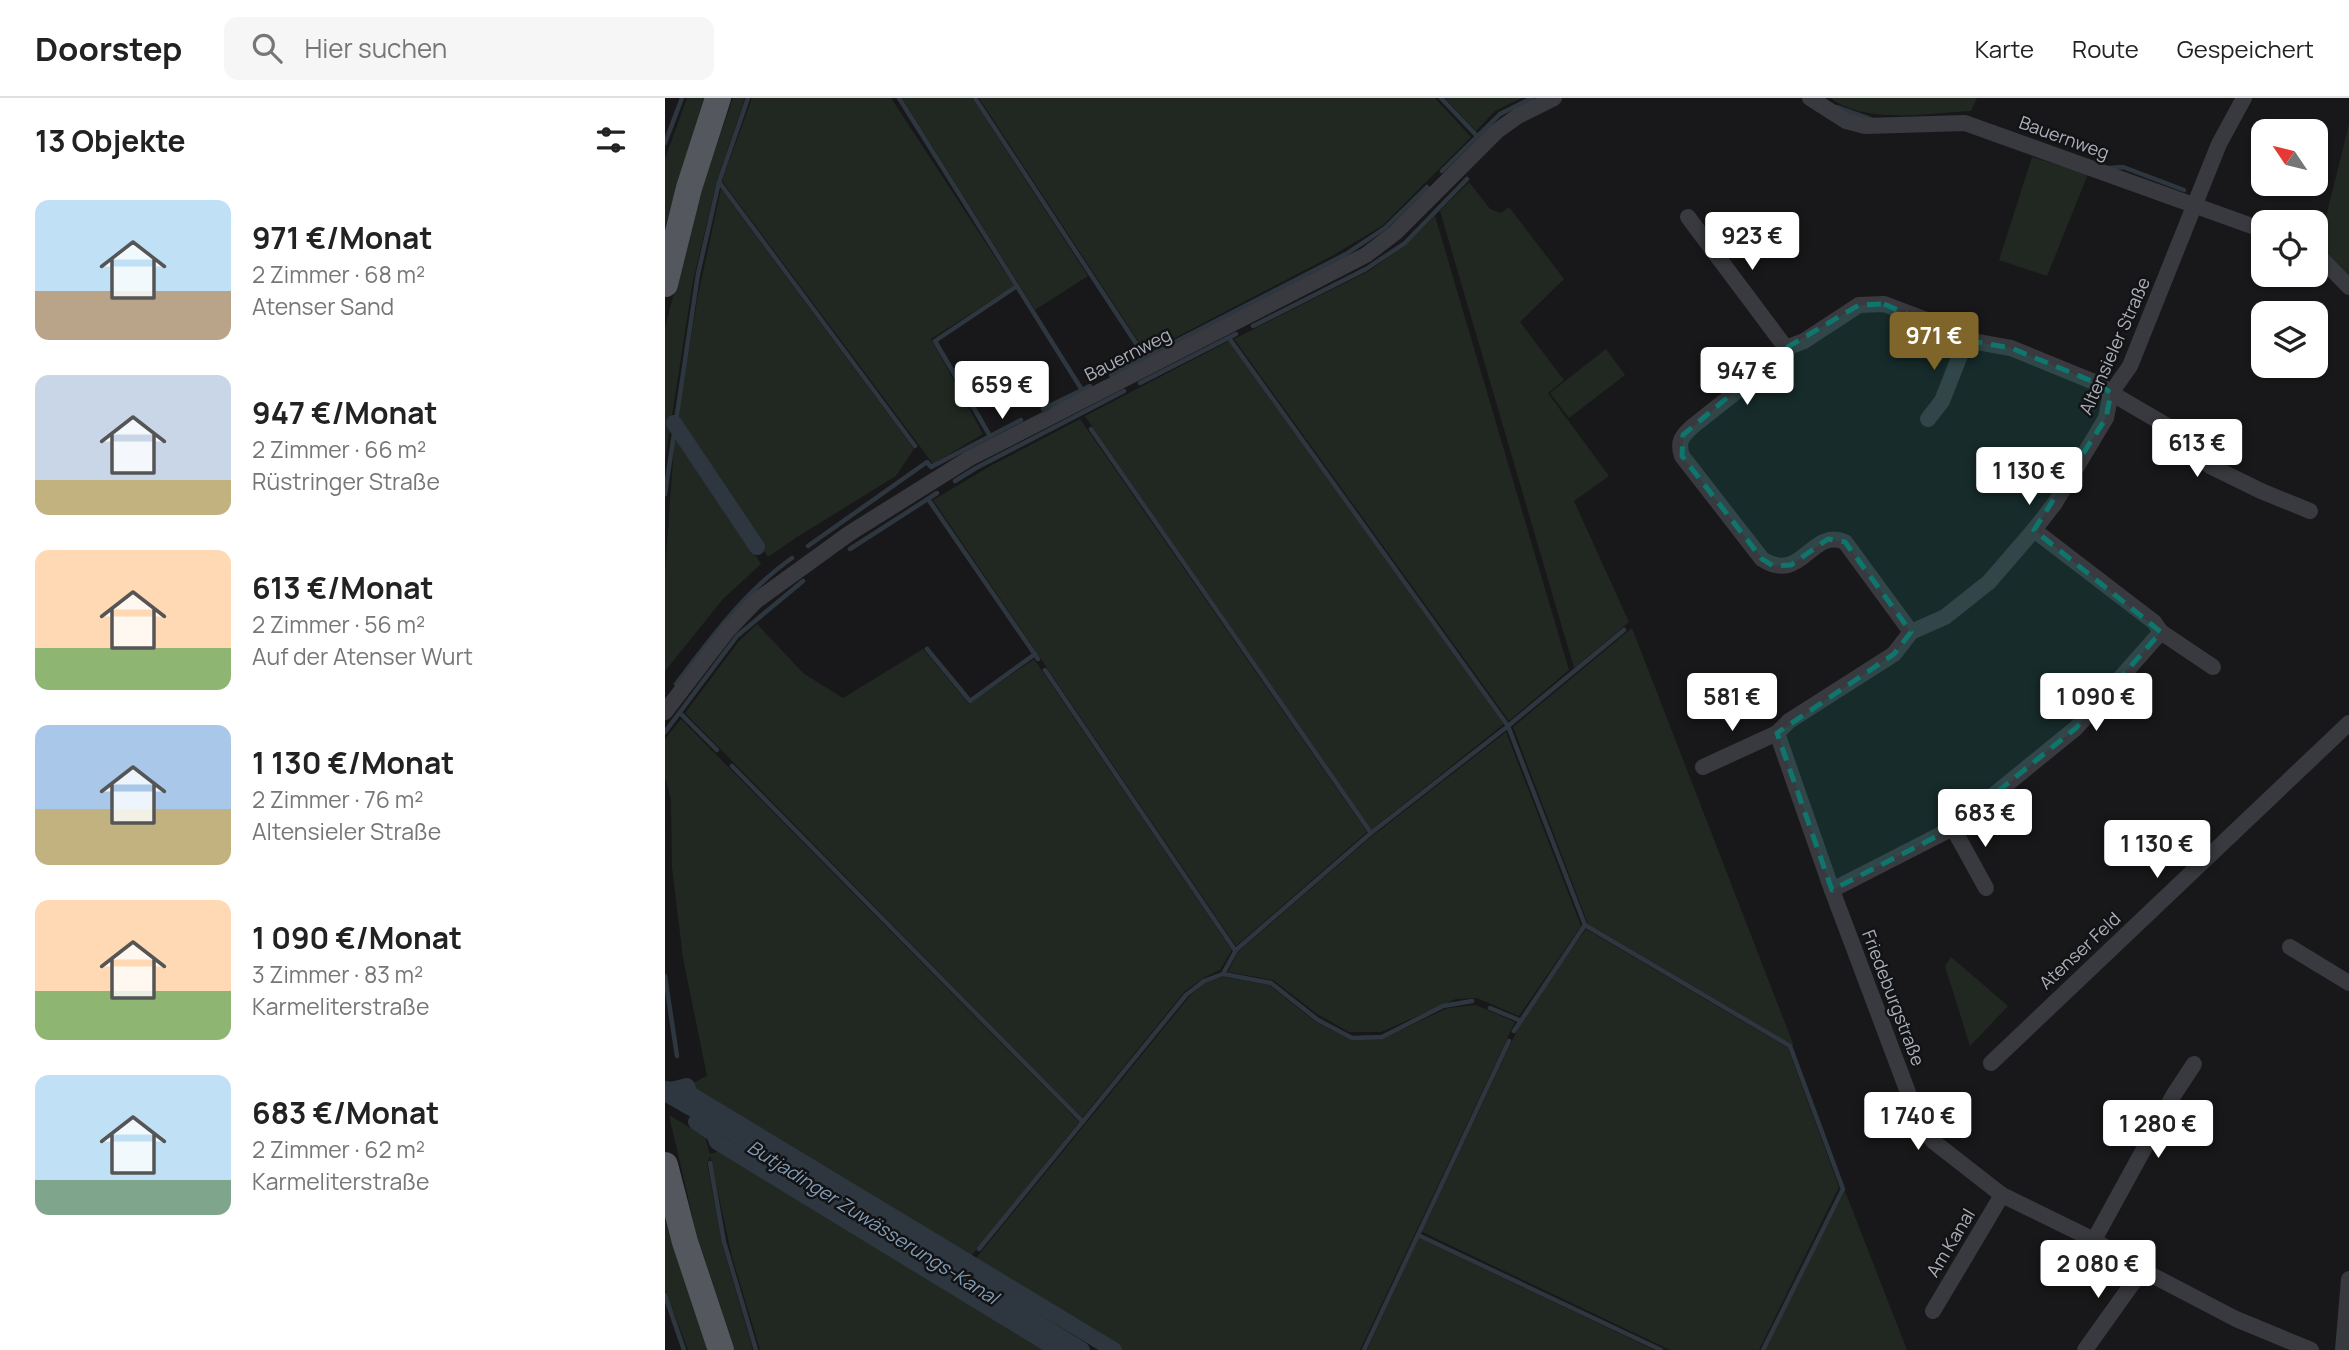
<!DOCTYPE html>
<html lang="de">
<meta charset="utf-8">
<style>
:root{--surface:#fff;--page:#f6f6f6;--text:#222;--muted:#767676;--line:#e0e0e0;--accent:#80652b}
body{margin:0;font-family:Manrope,sans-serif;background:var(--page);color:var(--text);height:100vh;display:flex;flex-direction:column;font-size:26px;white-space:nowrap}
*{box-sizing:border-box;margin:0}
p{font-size:23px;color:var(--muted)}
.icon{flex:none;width:38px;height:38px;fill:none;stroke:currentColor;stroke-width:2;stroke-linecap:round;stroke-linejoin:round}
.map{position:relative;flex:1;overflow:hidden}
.panel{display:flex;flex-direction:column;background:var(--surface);width:665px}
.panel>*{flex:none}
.needle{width:46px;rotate:305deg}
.tools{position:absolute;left:1586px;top:21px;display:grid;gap:14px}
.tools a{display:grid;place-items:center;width:77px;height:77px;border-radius:14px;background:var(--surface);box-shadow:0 2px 5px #0004;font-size:35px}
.price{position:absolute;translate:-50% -60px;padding:0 16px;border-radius:7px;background:#fff;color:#222;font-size:23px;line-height:46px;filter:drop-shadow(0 2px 4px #0008)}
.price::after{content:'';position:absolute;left:50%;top:42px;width:21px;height:16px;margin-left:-10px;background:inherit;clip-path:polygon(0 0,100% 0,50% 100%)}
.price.current{background:var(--accent);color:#fff}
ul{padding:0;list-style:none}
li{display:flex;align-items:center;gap:21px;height:175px;padding:0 35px}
li span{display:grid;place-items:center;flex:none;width:196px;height:140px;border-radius:14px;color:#555}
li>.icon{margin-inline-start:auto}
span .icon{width:84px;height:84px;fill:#fffc;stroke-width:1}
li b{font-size:30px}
h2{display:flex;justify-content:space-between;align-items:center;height:84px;padding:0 35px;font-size:30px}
header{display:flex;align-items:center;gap:42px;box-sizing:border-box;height:98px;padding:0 35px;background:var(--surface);border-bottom:2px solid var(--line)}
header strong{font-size:33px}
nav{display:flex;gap:38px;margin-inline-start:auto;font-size:24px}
.search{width:490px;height:63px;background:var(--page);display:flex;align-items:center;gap:18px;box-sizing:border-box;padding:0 24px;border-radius:14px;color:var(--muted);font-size:26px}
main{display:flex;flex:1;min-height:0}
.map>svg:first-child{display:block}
.green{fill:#202821}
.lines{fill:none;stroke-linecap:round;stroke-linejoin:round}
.stream{stroke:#2e373f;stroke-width:4.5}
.canal{stroke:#2e373f;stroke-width:16}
.street{stroke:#393a3f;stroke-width:16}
.primary{stroke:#55575e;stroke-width:26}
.marked{fill:#0f766e;fill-opacity:0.2;stroke:#0f766e;stroke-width:5;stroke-dasharray:14 9;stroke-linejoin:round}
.labels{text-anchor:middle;stroke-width:5;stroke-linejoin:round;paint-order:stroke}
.street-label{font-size:18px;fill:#aaafba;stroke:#131315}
.water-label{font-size:19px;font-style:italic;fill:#819cb5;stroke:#131315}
</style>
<header>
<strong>Doorstep</strong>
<div class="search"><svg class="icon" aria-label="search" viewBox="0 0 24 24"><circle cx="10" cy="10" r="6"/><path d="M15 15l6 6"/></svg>Hier suchen</div>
<nav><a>Karte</a><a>Route</a><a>Gespeichert</a></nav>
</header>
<main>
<section class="panel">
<h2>13 Objekte<svg class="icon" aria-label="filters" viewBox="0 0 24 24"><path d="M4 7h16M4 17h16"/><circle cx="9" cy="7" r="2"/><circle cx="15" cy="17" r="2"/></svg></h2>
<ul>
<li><span style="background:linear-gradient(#bfe0f5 65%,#b9a48a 0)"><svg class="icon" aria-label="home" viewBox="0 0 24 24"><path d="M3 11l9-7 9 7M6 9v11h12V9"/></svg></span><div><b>971 €/Monat</b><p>2 Zimmer · 68 m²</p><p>Atenser Sand</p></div></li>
<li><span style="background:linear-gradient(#c9d6e8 75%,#c2b280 0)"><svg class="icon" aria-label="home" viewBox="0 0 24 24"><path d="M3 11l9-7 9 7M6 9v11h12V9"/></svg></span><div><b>947 €/Monat</b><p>2 Zimmer · 66 m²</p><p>Rüstringer Straße</p></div></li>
<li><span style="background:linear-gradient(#ffd9b3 70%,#8fb573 0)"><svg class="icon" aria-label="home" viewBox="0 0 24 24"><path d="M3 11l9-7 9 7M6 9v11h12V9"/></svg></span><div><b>613 €/Monat</b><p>2 Zimmer · 56 m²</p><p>Auf der Atenser Wurt</p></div></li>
<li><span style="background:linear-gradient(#a9c7e8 60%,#c2b280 0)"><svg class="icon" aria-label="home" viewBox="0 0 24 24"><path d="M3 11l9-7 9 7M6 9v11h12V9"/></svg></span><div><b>1 130 €/Monat</b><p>2 Zimmer · 76 m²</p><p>Altensieler Straße</p></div></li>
<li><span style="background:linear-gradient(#ffd9b3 65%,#8fb573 0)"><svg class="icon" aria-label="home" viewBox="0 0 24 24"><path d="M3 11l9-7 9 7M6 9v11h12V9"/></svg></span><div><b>1 090 €/Monat</b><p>3 Zimmer · 83 m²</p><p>Karmeliterstraße</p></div></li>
<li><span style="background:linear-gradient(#bfe0f5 75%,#7fa58c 0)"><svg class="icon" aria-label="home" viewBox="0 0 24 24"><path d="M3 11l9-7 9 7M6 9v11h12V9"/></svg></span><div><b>683 €/Monat</b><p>2 Zimmer · 62 m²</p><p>Karmeliterstraße</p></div></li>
</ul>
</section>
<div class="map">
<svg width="1684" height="1252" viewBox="0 0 1684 1252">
<rect width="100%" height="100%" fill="#18181a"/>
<g class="green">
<path d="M 22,0 L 39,0 L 0,129 L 0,61 Z"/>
<path d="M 68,0 L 80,0 L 52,82 L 28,183 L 0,362 L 0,230 L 34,98 Z"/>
<path d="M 87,0 L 226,0 L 349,188 L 266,241 L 318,336 L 268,366 L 57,83 Z"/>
<path d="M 237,0 L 307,0 L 423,178 L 370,212 Z"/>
<path d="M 314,0 L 770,0 L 806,39 L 717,128 L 667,158 L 481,255 Z"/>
<path d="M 780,0 L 857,0 L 830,13 L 811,33 Z"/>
<path d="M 1166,0 L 1312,0 L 1306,13 C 1265,15 1200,27 1166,0 Z"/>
<path d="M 1684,26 L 1684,179 L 1654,147 Z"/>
<path d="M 1367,59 L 1423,76 L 1382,178 L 1334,162 Z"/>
<path d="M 804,84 L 825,111 L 836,115 L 844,109 L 899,181 L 855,224 L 899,282 L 883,295 L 944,378 L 909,403 L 964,524 L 909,570 L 775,113 Z"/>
<path d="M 56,91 L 249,351 L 231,378 L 132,439 L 103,459 L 12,324 L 33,197 Z"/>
<path d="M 770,118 L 904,572 L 844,623 L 569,241 L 704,173 L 743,145 Z"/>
<path d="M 564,243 L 839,626 L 706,732 L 420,318 Z"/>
<path d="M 941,251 L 960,277 L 904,320 L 885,295 Z"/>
<path d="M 415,321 L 702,734 L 571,848 L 268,402 L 327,367 Z"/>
<path d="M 10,333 L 96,466 L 58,501 L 0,573 L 0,475 Z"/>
<path d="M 92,526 L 138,575 L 178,600 L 258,551 L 304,606 L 369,561 L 567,852 L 555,872 L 540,879 L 520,893 L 417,1020 L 20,615 L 74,543 Z"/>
<path d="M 967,530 L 1129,948 L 923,826 L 848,629 Z"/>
<path d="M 16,621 L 414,1024 L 303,1162 L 25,996 L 22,988 L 42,978 L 18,860 L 7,769 L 6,702 L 0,679 L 0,641 Z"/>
<path d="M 841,634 L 916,828 L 854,918 L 812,900 L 791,901 L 716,934 L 684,934 L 652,916 L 608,882 L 563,874 L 573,854 L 706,739 Z"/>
<path d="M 921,831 L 1123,950 L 1174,1089 L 1094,1252 L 1005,1252 L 757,1134 L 856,924 Z"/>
<path d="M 1286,859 L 1343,908 L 1305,948 L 1280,868 Z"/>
<path d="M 558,879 L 604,887 L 651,924 L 684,941 L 717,941 L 783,910 L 811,907 L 850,924 L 695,1252 L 449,1252 L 307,1165 L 524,899 L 540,884 Z"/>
<path d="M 4,1017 L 40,1039 L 45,1056 L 55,1053 L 52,1044 L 393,1252 L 95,1252 L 67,1159 L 45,1058 L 42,1065 L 58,1150 L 88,1252 L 68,1252 L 36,1156 Z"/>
<path d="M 1180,1093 L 1242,1252 L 1099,1252 Z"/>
<path d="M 0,1122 L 43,1252 L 23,1252 L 0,1191 Z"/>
<path d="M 754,1140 L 989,1252 L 702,1252 Z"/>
</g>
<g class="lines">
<g class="stream">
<path d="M 234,0 L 417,292"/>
<path d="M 310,0 L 480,259"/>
<path d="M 776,0 L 812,38"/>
<path d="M 1172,9 L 1206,21"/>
<path d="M 0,45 L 17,0"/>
<path d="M 1443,70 L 1458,69 L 1519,92"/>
<path d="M 777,73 L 835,16 L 867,0"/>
<path d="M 54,84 L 250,348"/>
<path d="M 588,228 L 701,171 L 740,145 L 802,81"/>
<path d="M 564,240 L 843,628 L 920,827 L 849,933"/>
<path d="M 446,277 L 681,156 L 720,130 L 762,89"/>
<path d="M 475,285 L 571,236"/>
<path d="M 378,311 L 425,288"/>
<path d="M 426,331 L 706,735"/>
<path d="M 325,338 L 270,243 L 352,188"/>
<path d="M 290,383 L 311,370 L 459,293"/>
<path d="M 0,396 L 33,176 L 54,84 L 83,0"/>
<path d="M 263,401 L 373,561"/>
<path d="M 143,448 L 262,364 L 266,369 L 356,322"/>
<path d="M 185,451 L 272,395"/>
<path d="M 262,551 L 305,603 L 370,556"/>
<path d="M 380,572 L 570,852"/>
<path d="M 11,586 C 45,541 80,493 127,460"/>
<path d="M 15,615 L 52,652"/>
<path d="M 0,634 L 72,538 L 138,483"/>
<path d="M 67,668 L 418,1024"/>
<path d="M 920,827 L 1125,948 L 1178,1091 L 1098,1252"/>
<path d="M 558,876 L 571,852 L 706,735 L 843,628 L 959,532"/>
<path d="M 0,878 L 12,958"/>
<path d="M 825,910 L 854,922"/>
<path d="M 45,1065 L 59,1144 L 91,1252"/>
<path d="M 753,1137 L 996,1252"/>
<path d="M 314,1151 L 521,897 L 539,883 L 558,876 L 606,885 L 653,922 L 687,940 L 717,939 L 778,908 L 807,903"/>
<path d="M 0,1197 L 19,1252"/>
<path d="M 699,1252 L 844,943"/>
</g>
<g class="canal">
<path d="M 9,325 L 92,449"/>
<path d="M 0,991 L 6,992 L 22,988 L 25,996 L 449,1252"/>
<path d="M 0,995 L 40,1018 L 417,1252"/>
<path d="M 31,1024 L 49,1036 L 52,1044 L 393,1252"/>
</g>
<g class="street">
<path d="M 1145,0 L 1181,23 L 1200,28 L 1300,25 L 1598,132"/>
<path d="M 1023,119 L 1121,250"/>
<path d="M 1650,154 L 1684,189"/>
<path d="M 1263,321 L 1277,303 L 1301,242"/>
<path d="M 1246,534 L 1180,444 C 1146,429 1137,487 1097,461 L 1017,358 C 1012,343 1017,338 1028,328 L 1105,267 L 1121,250 L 1139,243 L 1194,207 L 1219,206 L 1280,229 L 1301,242 L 1346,250 L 1434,286 L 1446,295 L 1504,329 L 1545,368 L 1596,393 L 1645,413"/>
<path d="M 1496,534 L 1548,569"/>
<path d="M 0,614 L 63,532 L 91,503 L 185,435 L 305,360 L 701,157 L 730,135 L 832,33 L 853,18 L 889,0"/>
<path d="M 1112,635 L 1167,792 L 1256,1029 L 1269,1044 L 1337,1097 L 1429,1142 L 1477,1172 L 1571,1221 L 1646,1252"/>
<path d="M 1038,669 L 1112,635 L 1124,623 L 1229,556 L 1246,534 L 1280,519 L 1324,484 L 1369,432 L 1390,405 L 1441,320 L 1446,295 L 1465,268 L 1554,46 L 1579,0"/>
<path d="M 1288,730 L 1321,790"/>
<path d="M 1167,792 L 1288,730 L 1411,630 L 1496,534 L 1489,524 L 1369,432"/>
<path d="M 1625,849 L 1684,885"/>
<path d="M 1326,965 L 1684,625"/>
<path d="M 1429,1142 L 1508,998 L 1529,966"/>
<path d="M 1268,1213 L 1337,1097"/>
<path d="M 1420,1252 L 1477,1172"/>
<path d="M 1678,1252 L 1684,1181"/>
</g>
<g class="primary">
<path d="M 0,186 L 24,90 L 53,0"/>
<path d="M 0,1067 L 20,1144 L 56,1252"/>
</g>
</g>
<path class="marked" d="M 1219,206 L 1301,242 L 1346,250 L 1434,286 L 1446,295 L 1441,320 L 1369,432 L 1496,534 L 1411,630 L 1288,730 L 1167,792 L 1112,635 L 1229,556 L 1246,534 L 1180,444 L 1163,441 L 1126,467 L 1108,468 L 1097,461 L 1017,358 L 1018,337 L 1121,250 L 1194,207 Z"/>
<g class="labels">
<g class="street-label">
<text transform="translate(1399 40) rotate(20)" y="6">Bauernweg</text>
<text transform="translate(1450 248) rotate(-66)" y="6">Altensieler Straße</text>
<text transform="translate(463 257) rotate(-27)" y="6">Bauernweg</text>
<text transform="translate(1415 853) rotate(-43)" y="6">Atenser Feld</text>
<text transform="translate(1228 900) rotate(69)" y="6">Friedeburgstraße</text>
<text transform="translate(1286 1145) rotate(-59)" y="6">Am Kanal</text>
</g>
<g class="water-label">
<text transform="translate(208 1124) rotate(32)" y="7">Butjadinger Zuwässerungs-Kanal</text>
</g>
</g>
</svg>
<div class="tools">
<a><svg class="needle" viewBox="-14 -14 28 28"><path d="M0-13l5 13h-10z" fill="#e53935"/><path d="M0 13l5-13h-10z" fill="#767676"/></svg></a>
<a><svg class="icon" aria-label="locate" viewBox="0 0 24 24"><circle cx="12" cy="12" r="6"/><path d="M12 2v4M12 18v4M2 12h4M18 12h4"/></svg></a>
<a><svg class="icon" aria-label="layers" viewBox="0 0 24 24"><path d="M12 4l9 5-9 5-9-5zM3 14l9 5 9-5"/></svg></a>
</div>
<b class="price" style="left:1087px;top:174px">923 €</b>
<b class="price current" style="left:1269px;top:274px">971 €</b>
<b class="price" style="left:1082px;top:309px">947 €</b>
<b class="price" style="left:337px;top:323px">659 €</b>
<b class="price" style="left:1532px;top:381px">613 €</b>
<b class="price" style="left:1364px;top:409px">1 130 €</b>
<b class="price" style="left:1067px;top:635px">581 €</b>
<b class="price" style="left:1431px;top:635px">1 090 €</b>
<b class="price" style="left:1320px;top:751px">683 €</b>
<b class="price" style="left:1492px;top:782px">1 130 €</b>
<b class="price" style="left:1253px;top:1054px">1 740 €</b>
<b class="price" style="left:1493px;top:1062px">1 280 €</b>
<b class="price" style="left:1433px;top:1202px">2 080 €</b>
</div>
</main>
